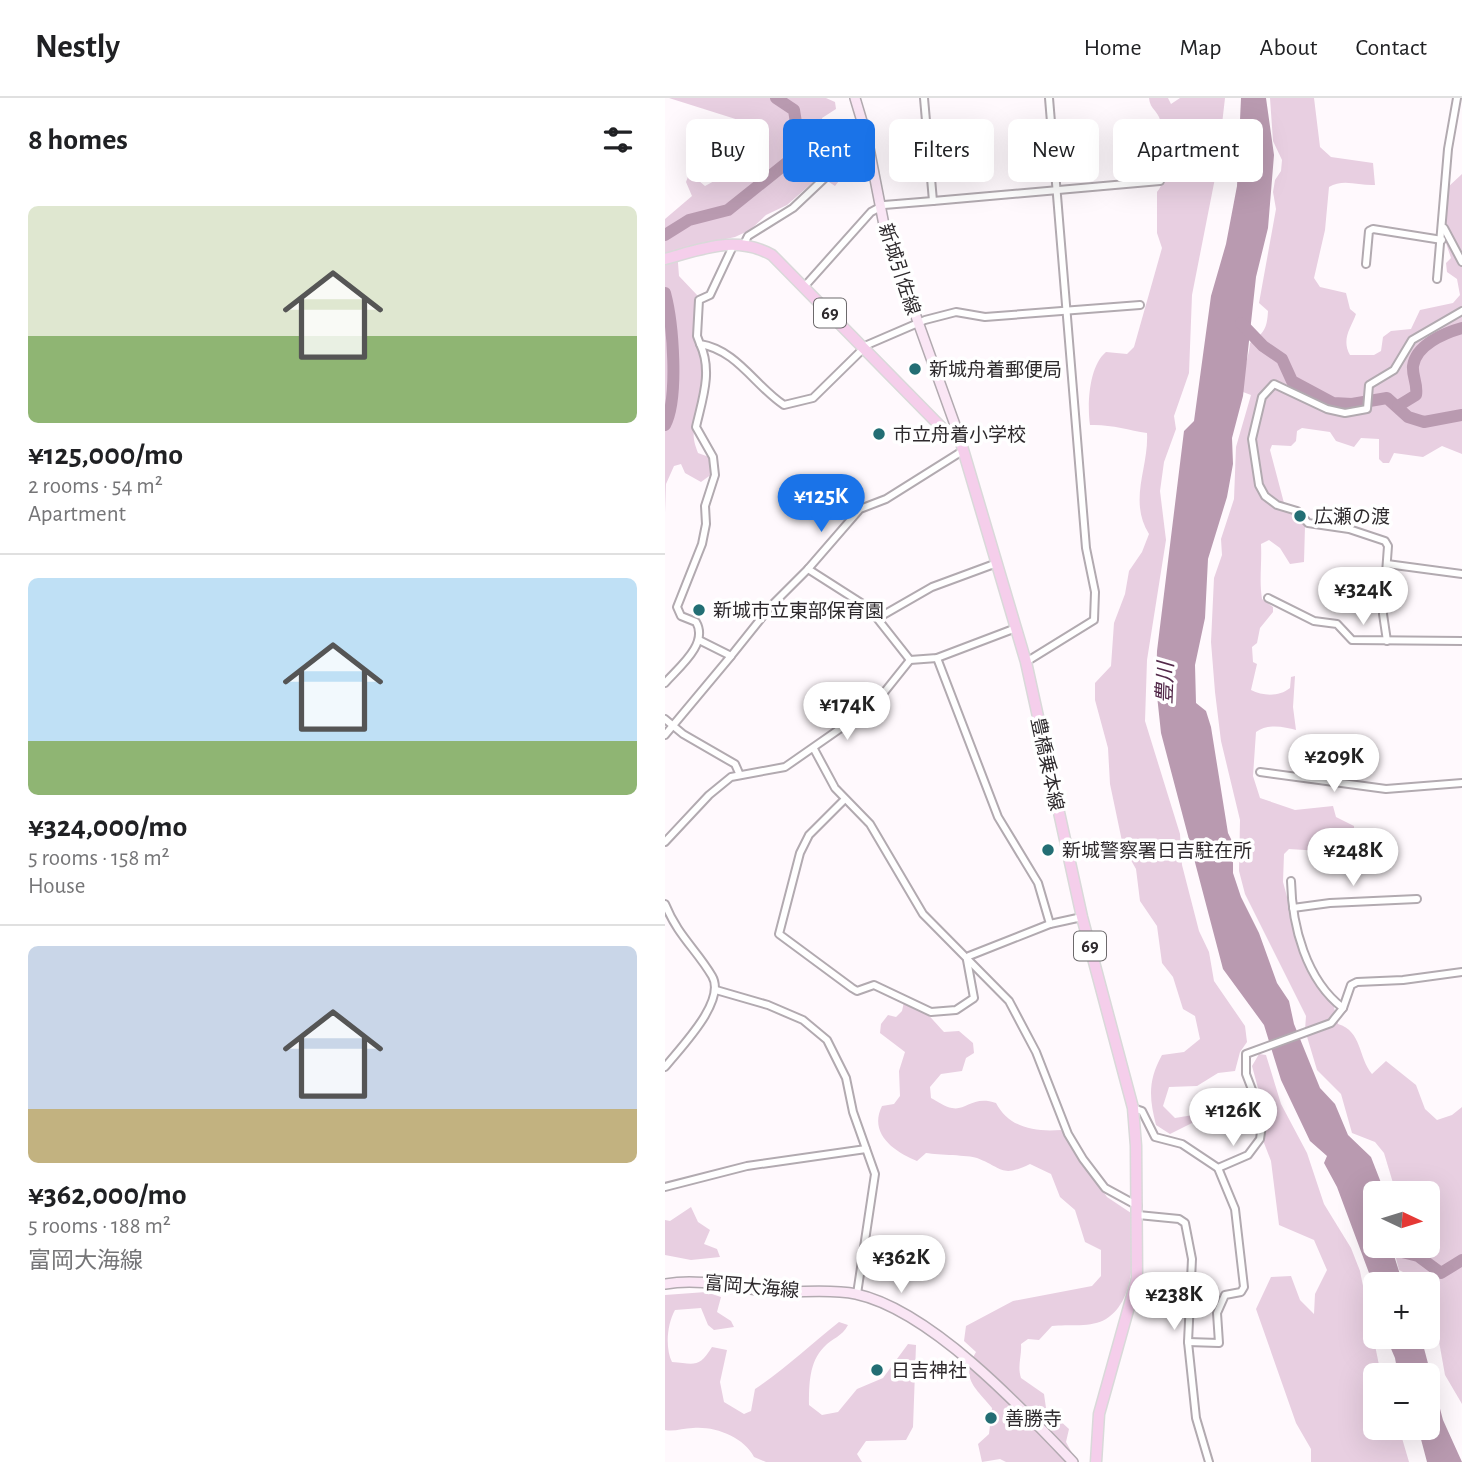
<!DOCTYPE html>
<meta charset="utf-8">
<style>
:root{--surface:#fff;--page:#f2f2f2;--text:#202124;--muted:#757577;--line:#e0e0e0;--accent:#1a73e8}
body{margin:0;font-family:"Alegreya Sans","Noto Sans JP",sans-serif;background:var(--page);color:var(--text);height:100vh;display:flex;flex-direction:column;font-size:26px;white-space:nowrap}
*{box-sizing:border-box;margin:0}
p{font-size:23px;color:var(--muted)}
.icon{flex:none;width:38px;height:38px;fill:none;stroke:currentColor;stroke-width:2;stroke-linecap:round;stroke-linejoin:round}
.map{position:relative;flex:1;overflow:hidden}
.side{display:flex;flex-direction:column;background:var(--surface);width:665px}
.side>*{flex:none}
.hud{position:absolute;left:21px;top:21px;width:665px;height:63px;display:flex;gap:14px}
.needle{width:46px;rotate:94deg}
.tools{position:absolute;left:698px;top:1083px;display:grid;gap:14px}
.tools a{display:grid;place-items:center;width:77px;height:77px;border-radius:10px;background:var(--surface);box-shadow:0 7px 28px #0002;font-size:35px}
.price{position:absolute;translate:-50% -60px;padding:0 16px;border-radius:24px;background:#fff;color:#222;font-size:23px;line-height:46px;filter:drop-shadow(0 2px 4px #0008)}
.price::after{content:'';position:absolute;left:50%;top:42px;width:21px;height:16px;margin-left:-10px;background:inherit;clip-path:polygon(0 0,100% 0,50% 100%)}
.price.selected{background:var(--accent);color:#fff}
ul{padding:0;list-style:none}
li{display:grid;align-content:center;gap:14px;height:371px;padding:0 28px}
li+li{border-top:2px solid var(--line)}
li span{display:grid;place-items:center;height:217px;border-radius:10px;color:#555}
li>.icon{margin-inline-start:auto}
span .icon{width:126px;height:126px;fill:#fffc;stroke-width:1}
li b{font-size:30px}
h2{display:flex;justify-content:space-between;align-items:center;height:84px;padding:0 28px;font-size:30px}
.tag{padding:0 24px;border-radius:10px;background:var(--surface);box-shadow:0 7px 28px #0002;font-size:24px;line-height:63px}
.tag.selected{background:var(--accent);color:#fff}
header{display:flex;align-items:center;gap:42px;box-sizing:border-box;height:98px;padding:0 35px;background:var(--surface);border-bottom:2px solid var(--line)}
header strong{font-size:33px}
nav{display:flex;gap:38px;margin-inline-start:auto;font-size:24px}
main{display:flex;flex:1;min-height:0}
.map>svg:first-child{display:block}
.green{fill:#e8cfe1}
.water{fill:#b99ab0}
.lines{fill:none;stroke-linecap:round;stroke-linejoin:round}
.river{stroke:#b99ab0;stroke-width:12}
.street-casing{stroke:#b2aab0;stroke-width:10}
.secondary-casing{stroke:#b2aab0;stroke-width:12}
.primary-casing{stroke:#d9d9d9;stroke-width:13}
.street{stroke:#fff;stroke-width:6}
.secondary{stroke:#fae6f5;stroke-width:9}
.primary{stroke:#f5ceeb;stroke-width:10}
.poi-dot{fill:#236e74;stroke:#fff;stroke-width:2.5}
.labels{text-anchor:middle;stroke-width:7;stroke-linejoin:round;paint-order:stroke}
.shield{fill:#fff;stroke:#6d6a6c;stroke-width:2}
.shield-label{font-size:18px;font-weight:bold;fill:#2e2a2d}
.street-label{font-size:19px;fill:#2e2a2d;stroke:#fff}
.poi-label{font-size:19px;fill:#2e2a2d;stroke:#fff;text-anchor:start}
.water-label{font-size:21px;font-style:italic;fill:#53294a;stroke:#fff}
</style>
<header>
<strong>Nestly</strong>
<nav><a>Home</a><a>Map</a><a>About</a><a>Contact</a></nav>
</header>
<main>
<section class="side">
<h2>8 homes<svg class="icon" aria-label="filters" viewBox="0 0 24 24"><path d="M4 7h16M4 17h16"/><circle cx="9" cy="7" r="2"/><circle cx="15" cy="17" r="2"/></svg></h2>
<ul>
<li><span style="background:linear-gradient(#dfe7d0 60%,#8fb573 0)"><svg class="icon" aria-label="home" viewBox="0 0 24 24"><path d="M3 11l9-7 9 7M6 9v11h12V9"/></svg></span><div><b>¥125,000/mo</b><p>2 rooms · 54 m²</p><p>Apartment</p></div></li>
<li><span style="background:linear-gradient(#bfe0f5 75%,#8fb573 0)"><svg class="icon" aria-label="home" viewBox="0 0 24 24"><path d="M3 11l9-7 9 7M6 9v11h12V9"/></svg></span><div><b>¥324,000/mo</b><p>5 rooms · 158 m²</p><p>House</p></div></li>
<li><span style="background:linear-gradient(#c9d6e8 75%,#c2b280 0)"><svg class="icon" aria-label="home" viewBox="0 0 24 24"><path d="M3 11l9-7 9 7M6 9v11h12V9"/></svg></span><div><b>¥362,000/mo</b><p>5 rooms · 188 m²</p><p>富岡大海線</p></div></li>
</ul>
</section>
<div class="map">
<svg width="797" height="1364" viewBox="0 0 797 1364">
<rect width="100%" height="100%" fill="#fff9fd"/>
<g class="green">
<path d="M 4,0 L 161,0 L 170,4 L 171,11 L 157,20 L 162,45 L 174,48 L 181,74 L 170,88 L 155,78 L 122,107 L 101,117 L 85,132 L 70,139 L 12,152 L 14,178 L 32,197 C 24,224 38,244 39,271 C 39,283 38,298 36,309 C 31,331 24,332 33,355 L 44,359 L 47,376 L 36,384 L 20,375 L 16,366 L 9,368 L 1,386 L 0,415 L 0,121 L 27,98 L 21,84 L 26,71 L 35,74 L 34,83 L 40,88 L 75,69 L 74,43 L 79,37 L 80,24 Z"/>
<path d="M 484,0 L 503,0 L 506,6 L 515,0 L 560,0 L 552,70 L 527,197 L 524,275 L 509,318 L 511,331 L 499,364 L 495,393 L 501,442 L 482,562 L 480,623 L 515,736 L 517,767 L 534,833 L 544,854 L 549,883 L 580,928 L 582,944 L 575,954 L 570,973 L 553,975 L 532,988 L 504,989 L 498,1008 L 510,1020 L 528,1017 L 529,1024 L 505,1036 L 491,1027 C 484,1000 483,982 497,957 L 519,954 L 535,941 L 530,918 L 518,911 L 508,879 L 497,865 L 492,828 L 475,803 L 471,771 L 458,748 L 445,686 L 443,650 L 430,602 L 430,585 L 446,568 L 449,525 L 460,496 L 464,473 L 477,454 L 484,436 C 463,402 484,370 482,335 C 463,332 445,326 425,327 C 422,306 424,268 441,254 L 462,256 L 469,249 L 497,150 L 492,135 L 492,94 C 505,80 501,36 494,19 C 490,11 485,10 484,0 Z"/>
<path d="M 605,0 L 649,0 L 655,49 L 666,59 L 708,65 L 710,87 C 695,88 678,80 664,89 L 660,132 L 649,180 L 655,189 L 681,195 L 685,211 L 691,216 C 686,230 676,241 685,257 L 709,257 L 716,253 L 718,239 L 726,233 L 746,231 L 755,212 L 788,205 L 795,197 L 792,181 L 782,174 L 781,165 L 786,160 L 779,139 L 783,89 L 797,76 L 797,356 L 777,348 L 758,359 L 729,355 L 724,365 L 718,365 L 714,361 L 714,341 L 696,340 L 689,349 L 671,343 L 665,334 L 637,330 L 632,333 L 631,343 L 626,348 L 607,347 L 605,352 L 619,405 L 640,428 L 639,464 L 625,466 L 615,450 L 604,442 L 596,446 C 597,466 594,482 597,501 L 608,509 L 608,514 L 595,530 L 592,545 L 587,549 L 588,564 L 592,566 L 586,592 C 598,598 614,599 625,590 L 626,579 L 630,578 L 628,609 L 631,632 C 620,629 603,625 591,634 L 588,678 L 595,700 L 630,712 L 668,708 L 671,719 L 689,728 L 689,741 L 668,746 L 674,764 L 663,767 L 658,763 L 655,753 L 624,751 L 619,756 L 618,784 L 642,873 L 668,905 L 673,926 C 697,933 693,959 707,976 L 721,963 L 751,987 L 760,1011 L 772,1022 L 787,1017 L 797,1009 L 797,1306 L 780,1277 L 768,1210 L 763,1201 L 763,1186 L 755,1186 L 752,1181 L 734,1172 L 730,1156 L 732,1148 L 763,1148 L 763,1096 L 731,1095 L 719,1055 L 710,1044 L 687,1035 L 676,996 L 652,972 L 640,932 L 641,918 L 580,796 L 574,773 L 575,722 L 556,643 L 550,594 L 546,544 L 549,480 L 557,457 L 556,441 L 569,401 L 571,349 L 586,297 L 578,294 C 575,279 584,260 585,245 C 599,235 602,231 603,213 L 594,205 L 611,111 L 608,94 L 610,82 L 616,73 L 617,62 L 608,43 Z"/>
<path d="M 239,904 C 256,904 268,923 279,934 L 294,933 L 308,945 L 309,955 L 301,960 L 297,973 L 276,976 L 265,989 L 266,1000 C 272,1003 280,1009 287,1010 C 301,1013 308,997 331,1005 C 344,1030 370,1034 396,1032 L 442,1099 L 466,1115 C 468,1148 473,1201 441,1221 C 427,1230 403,1226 387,1228 L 374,1242 L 363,1241 L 356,1246 C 357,1258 352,1268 356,1280 L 379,1296 L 381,1310 L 404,1331 L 401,1344 L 408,1357 L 403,1364 L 341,1364 L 335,1361 L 317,1364 L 313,1346 L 324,1336 L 327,1310 C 310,1289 295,1281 311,1254 L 299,1243 L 301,1228 L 348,1203 L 427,1188 L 436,1178 L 436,1152 L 420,1144 L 410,1112 L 395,1099 L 386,1076 L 365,1066 C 336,1080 338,1070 312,1060 C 303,1057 274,1057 261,1055 L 252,1063 C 230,1054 203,1036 217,1008 L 229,1006 L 235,998 L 234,973 L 240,954 L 215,935 L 216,926 L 223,917 L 231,919 L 237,913 Z"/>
<path d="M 594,956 L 601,957 L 616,1006 L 642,1055 L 659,1106 L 686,1150 L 695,1173 L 716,1277 L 710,1278 L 710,1330 L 734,1330 L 744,1364 L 646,1364 L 646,1351 L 631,1325 L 591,1211 L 606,1179 L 626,1178 L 635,1202 L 649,1216 L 650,1196 L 662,1172 L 649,1142 L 614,1127 L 606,1063 L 599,1045 L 600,1016 L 587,968 Z"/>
<path d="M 26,1109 L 33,1124 L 45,1132 L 39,1146 L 52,1151 L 55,1159 L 26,1162 L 0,1157 L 0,1122 L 5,1123 Z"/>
<path d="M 41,1194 L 56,1199 L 52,1214 L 66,1223 L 69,1229 L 49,1232 L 43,1227 L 36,1210 L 10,1212 C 2,1226 0,1250 7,1264 C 30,1266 34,1270 47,1249 L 62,1252 L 55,1284 L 59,1304 L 79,1316 L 86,1313 L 90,1291 C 120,1271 145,1247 174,1224 L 183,1227 C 177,1239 167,1240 159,1249 C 144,1264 144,1287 144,1307 L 157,1317 L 173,1314 L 192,1291 L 218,1280 L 243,1246 L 251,1247 L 248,1329 L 241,1342 L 201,1343 L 192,1356 L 197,1364 L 101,1364 L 89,1359 C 79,1339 50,1328 28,1330 C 18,1330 9,1334 0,1332 L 0,1197 Z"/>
</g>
<g class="water">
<path d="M 576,0 L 601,0 L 609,57 L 603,130 L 591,179 L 578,298 L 567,340 L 568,366 L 562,399 L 543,461 L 540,520 L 530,567 L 531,605 L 541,613 L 546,629 L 563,735 L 568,745 L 568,775 L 576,799 L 594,835 L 612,885 L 624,903 L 629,926 L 655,990 L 670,1006 L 683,1037 L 706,1059 L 720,1095 L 710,1096 L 710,1148 L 726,1148 L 738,1186 L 710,1186 L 710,1191 L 672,1089 L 659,1065 L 662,1058 L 645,1043 L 616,982 L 599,927 L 558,871 L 496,635 L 491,588 L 492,553 L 519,333 L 529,323 L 546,198 L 561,146 L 572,88 Z"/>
<path d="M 721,1239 L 756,1239 L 778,1322 L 797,1364 L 762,1364 L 753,1330 L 763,1330 L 763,1278 L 733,1277 L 730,1260 Z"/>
</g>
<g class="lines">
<g class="river">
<path d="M 0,137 L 24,122 L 63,112 L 129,59 L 134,44 L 129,12 L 111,0"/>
<path d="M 0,195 C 8,225 14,300 0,327"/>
<path d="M 576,225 L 598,248 L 617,261 L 627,283 L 668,305 L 687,306 L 722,300 L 743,319 L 759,324 L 797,317"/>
<path d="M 733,308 L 751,297 C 753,286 747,278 748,268 C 751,247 779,235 797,230"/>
<path d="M 733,1148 L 737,1154 L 753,1158 L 776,1175 L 797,1162"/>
</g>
<g class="street-casing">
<g id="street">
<path d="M 268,103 L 495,83"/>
<path d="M 779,130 L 797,164"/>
<path d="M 69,146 L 45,197 L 34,202 L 32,238 L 35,246 C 72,252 90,288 119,307 L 148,300 L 202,247 L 260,222 L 291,214 L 320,219 L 475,207"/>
<path d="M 79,146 L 83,138 L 128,110 L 202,40"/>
<path d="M 701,166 L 704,133 L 708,131 L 777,142"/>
<path d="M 772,181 L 783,51 L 792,0"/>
<path d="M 139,189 L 206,114 L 219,107 L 268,103 L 259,0"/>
<path d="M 722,466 L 797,476"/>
<path d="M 143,471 L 204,510 L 245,562"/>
<path d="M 603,500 L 649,523 L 672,526 L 687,542 L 797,543"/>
<path d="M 213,520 L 267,489 L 332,465"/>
<path d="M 34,542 L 66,558 L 106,508 L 143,471 L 195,411 L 221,401 L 299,352"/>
<path d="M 722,543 L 718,516 L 723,448 L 720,443 L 684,431 L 643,425 L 632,413 L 612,407 L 600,398 L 594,387 L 587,341 L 597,299 L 609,286 L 662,311 L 680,315 L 702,311 L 704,287 L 729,272 L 747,242 L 797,213"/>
<path d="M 272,560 L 333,719 L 373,785 L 385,826 L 417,819"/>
<path d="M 361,564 L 429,522 L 430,494 L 421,450 L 384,0"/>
<path d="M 0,585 C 13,570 44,546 31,524 L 16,518 L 12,509 L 37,446 L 41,426 L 40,408 L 50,377 L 48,359 L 31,329 C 37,302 48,273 35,246"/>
<path d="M 0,621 L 18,636 L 70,666 L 74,675"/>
<path d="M 0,637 L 66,558"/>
<path d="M 149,651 L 170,690 L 205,726 L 258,816 L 344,903 L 371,954 L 403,1036 L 418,1061 L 440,1090 L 473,1108"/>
<path d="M 595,674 L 721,691 L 797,685"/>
<path d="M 180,701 L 144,737 L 135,755 L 114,836 L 187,890 L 192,893 L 209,887 L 266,914 L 291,912 L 309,900 L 302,862 L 304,858 L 385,826"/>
<path d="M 0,744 L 44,697 L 66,679 L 120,669 L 209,607 L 245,562 L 272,560 L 351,530"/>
<path d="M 626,783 C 627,828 641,882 678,910"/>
<path d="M 0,806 C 13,838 31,851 47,878 C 62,903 15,950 0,969"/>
<path d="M 628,810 L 665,805 L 752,801"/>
<path d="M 51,892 L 103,907 L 138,922 L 162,942 L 181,980 L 188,1014 L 210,1076 L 192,1196"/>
<path d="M 468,1010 L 477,1013 L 490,1039 L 517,1046 L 553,1070 L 583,1057 L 595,1041 L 597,1027 L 596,1015 L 581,976 L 581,956 L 666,925 L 678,910 L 686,887 L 692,884 L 738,882 L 797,874"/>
<path d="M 0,1089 L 82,1068 L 201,1051"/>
<path d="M 473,1117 L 514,1121 L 520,1125 L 527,1161 L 523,1244 L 531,1320 L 544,1364"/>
<path d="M 523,1244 L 554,1245 L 552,1215 L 560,1197 L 576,1194 L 579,1189 L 570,1111 L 553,1070"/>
</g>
</g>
<g class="secondary-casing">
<g id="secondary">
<path d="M 190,0 L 202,40 L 220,132 L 294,338"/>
<path d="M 0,1186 C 34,1180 67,1189 101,1193 C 130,1196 162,1190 191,1196 C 265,1212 357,1310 408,1364"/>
</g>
</g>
<g class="primary-casing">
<path id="primary" d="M 0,161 C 37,151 71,137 107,157 L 280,333 L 294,338 L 361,564 L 417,819 L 468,1010 L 471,1048 L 472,1180 L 434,1316 L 431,1364"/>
</g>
<use href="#street" class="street"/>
<use href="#secondary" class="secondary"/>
<use href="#primary" class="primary"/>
</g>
<g class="poi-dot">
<circle cx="250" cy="271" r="7"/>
<circle cx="214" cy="336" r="7"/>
<circle cx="635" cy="418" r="7"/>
<circle cx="34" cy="512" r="7"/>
<circle cx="383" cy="752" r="7"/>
<circle cx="212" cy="1272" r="7"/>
<circle cx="326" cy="1320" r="7"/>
</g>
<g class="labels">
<g class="shield">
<rect x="149" y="200.5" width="32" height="29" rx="5"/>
<rect x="409" y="833.5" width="32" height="29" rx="5"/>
</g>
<g class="shield-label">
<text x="165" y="221">69</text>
<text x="425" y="854">69</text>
</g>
<g class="street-label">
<text transform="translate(235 171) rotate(72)" y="7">新城引佐線</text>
<text transform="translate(383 666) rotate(78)" y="7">豊橋乗本線</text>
<text transform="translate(87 1188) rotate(5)" y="7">富岡大海線</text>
</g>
<g class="poi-label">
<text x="264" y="278">新城舟着郵便局</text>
<text x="228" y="343">市立舟着小学校</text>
<text x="649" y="425">広瀬の渡</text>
<text x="48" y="519">新城市立東部保育園</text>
<text x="397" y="759">新城警察署日吉駐在所</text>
<text x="226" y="1279">日吉神社</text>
<text x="340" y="1327">善勝寺</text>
</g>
<g class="water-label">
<text transform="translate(500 585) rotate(-88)" y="7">豊川</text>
</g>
</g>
</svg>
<div class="tools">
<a><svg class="needle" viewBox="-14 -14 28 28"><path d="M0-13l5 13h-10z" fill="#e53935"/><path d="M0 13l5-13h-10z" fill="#757577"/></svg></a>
<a>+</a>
<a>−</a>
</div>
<b class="price selected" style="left:156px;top:436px">¥125K</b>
<b class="price" style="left:698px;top:529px">¥324K</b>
<b class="price" style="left:182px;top:644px">¥174K</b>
<b class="price" style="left:669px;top:696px">¥209K</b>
<b class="price" style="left:688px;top:790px">¥248K</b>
<b class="price" style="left:568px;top:1050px">¥126K</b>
<b class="price" style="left:236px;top:1197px">¥362K</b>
<b class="price" style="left:509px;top:1234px">¥238K</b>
<div class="hud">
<a class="tag">Buy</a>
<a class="tag selected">Rent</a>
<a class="tag">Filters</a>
<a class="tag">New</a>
<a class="tag">Apartment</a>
</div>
</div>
</main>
